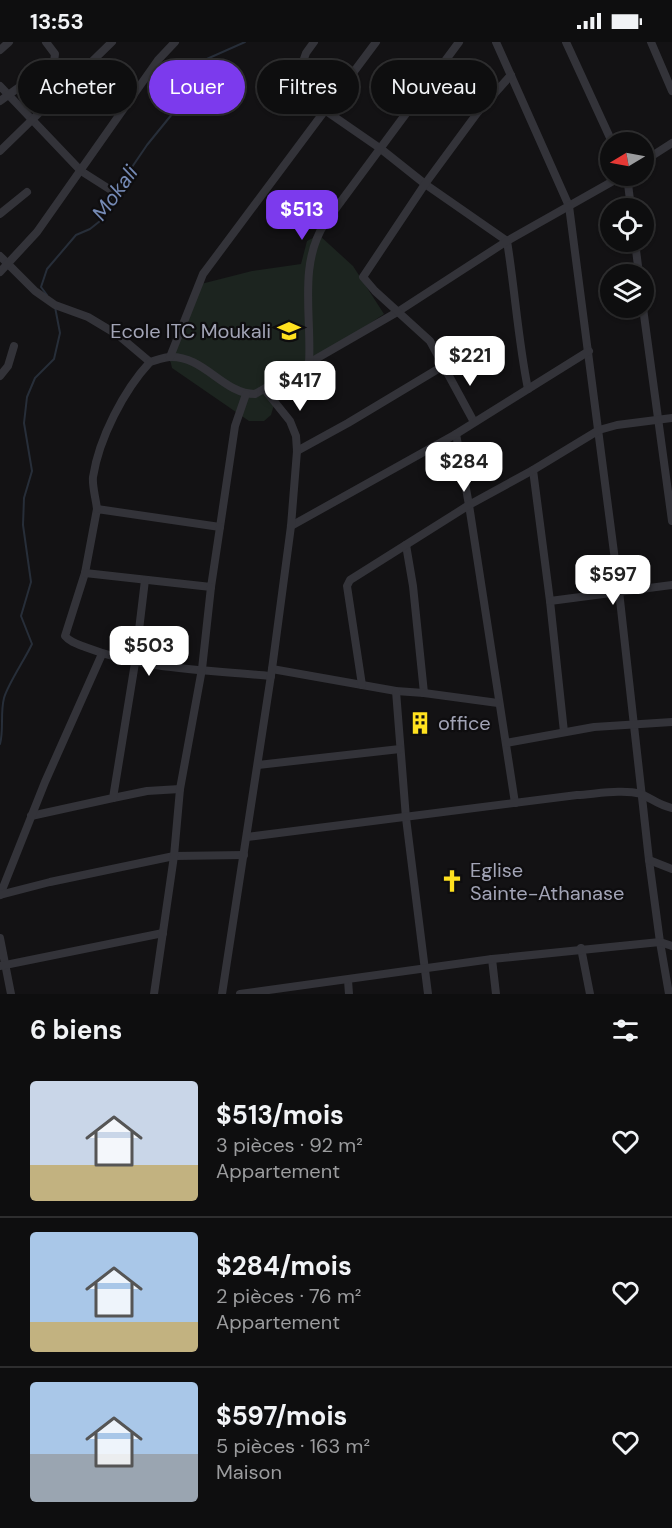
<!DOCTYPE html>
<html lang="fr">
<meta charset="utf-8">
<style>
:root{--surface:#0e0e0f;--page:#1c1c1d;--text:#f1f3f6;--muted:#9b9c9e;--line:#2e2e2f;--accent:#7c3aed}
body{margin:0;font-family:"DM Sans",sans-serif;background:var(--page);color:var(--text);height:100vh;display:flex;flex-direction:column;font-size:22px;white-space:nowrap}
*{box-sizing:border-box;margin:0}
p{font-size:20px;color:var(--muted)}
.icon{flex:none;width:33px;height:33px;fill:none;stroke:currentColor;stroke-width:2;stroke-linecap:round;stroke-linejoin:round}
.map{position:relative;height:952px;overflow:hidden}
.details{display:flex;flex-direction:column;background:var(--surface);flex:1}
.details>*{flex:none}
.guide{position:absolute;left:18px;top:18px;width:636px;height:54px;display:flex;gap:12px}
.needle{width:39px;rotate:260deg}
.controls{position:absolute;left:600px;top:90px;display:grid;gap:12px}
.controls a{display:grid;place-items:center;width:54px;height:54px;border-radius:50%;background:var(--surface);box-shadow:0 2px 4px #0004,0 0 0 2px var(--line);font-size:30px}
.price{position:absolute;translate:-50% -51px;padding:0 14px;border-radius:12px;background:#fff;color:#222;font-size:20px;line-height:39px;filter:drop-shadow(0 2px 3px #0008)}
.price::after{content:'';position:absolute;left:50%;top:36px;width:18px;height:14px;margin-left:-9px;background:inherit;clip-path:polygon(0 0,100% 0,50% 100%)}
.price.on{background:var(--accent);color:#fff}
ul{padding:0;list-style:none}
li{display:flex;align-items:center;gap:18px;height:150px;padding:0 30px}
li+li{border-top:2px solid var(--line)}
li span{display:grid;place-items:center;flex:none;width:168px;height:120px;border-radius:6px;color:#555}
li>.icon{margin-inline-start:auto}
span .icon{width:72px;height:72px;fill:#fffc;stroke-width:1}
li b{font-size:26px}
h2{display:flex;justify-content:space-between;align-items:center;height:72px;padding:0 30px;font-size:26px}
.chip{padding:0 21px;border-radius:27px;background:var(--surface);box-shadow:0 2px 4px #0004,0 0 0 2px var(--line);font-size:21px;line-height:54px}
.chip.on{background:var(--accent);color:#fff}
.status{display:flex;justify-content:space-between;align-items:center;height:42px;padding:0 30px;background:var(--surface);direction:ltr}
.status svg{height:16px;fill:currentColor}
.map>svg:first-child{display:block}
.green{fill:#1c241f}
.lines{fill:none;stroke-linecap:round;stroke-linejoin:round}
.stream{stroke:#272e39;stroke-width:2}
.street{stroke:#333339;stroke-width:8}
.labels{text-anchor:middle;stroke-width:4.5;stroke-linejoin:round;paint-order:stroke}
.poi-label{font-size:20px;fill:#a2a4b6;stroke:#0e0d0f;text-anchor:start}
.water-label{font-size:21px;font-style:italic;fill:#758ab5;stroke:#0e0d0f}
</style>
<div class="status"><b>13:53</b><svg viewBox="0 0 49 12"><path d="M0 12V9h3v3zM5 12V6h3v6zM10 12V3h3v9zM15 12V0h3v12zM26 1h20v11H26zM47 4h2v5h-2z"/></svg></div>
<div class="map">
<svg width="672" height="952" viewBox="0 0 672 952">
<rect width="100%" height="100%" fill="#131214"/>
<path class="green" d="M 319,193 L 353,224 L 384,272 L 280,342 L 271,373 L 264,379 L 249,379 L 172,326 L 169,313 L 197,243 L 252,229 L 301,222 L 307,199 Z"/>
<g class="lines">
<g class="stream">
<path d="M 47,253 L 41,245 L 47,227 L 76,193 L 90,187 L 100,179 L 109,159 L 147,103 L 177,66 L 182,28 L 245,0"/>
<path d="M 0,702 C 4,687 0,672 4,656 C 8,642 25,617 32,602 L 21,574 L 31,540 L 23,483 L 24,456 L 32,429 L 24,381 L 27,355 L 35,336 L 54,317 L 60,291 L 55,265"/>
</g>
<g class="street">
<path d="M 314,0 L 306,11 L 295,43 L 326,69 L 381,107 L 425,142 L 507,199 C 515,248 518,298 528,347"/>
<path d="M 496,0 L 569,164 L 619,549 L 649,818 L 660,900 L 669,952"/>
<path d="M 566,0 L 612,100"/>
<path d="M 651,0 L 672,49"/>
<path d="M 0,8 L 9,0"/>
<path d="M 0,44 L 81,129 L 114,150"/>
<path d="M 0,59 L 54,20 L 55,12 L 46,0"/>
<path d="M 0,109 L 112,0"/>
<path d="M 644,119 L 672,101"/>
<path d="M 627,134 L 631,166"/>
<path d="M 0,172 L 27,150"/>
<path d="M 635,200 L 639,232"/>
<path d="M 0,214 L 35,249 L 55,263 L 88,275 L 118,293 L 150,320 C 156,318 163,316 169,315 C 204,313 223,352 255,352 L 399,269 L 507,199 L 622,134"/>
<path d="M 0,230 L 37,190 L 158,18 L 175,0"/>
<path d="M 643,266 L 672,479"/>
<path d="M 170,315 L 203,232 L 376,0"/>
<path d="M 309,322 C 312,275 298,222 325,181 L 459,0"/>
<path d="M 0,334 L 8,324 L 14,304"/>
<path d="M 246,352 L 235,384 L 220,485 L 97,467 L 85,531 L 65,594 C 70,600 77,602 85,605 C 144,628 209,628 271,634"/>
<path d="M 474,380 L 430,299 L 375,249 L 363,235 L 425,142 L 478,70 L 511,33"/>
<path d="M 456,392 L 469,463 L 515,761"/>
<path d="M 297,409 L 348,381 L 443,324"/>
<path d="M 533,428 L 550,559 L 564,690"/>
<path d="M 97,467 C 96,457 92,444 93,435 C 99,396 124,348 150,320"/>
<path d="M 291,484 L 456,392 L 589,309"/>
<path d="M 406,503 L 413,544 L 424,651"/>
<path d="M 85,531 L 211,545 L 220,485"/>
<path d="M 550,559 L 672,543"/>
<path d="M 272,627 L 396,649 L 424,651 L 498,661"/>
<path d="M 362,643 L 347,544 L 350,538 L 469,463 L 533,428 L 599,388 L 617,383 L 672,376"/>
<path d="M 396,649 L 406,776 L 428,952"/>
<path d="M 506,701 L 594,685 L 672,680"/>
<path d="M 258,723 L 400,707"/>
<path d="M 113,756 L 147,749 L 180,747"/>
<path d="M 31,774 L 113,756 L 135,621 L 145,538"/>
<path d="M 247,795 L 577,753 C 596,752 623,747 641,752 C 651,756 658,763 672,766"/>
<path d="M 649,818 L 672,827"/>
<path d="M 0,853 L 45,740 L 102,612"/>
<path d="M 0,853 L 50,840 L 174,814 L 244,813"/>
<path d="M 0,896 L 11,952"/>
<path d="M 581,906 L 590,952"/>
<path d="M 492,917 L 496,952"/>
<path d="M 0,924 L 163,891"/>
<path d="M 348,938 L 349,952"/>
<path d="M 154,952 L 174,814 L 180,747 L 202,627 L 211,545"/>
<path d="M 222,952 L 272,627 L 291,484 L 297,409 L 296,394 L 290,379 L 265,348"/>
<path d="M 240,952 L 492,917 L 660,900 L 672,904"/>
</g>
</g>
<defs>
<g id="school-bare" transform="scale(1.8)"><path d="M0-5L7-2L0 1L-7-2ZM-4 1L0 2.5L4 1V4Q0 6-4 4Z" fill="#ffe11f" stroke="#0e0d0f" stroke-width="2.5" paint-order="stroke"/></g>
<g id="building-bare" transform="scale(1.8)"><path d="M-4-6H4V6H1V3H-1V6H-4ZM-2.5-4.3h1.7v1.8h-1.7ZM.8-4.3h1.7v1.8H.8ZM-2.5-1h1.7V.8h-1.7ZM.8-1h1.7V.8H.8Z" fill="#ffe11f" stroke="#0e0d0f" stroke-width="2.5" paint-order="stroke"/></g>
<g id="church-bare" transform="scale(1.8)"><path d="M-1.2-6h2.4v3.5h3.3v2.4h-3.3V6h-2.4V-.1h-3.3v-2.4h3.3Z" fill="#ffe11f" stroke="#0e0d0f" stroke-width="2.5" paint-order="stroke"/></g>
</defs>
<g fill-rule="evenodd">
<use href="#school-bare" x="289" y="289"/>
<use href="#building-bare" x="420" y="681"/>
<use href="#church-bare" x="452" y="839"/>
</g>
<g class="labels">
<g class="poi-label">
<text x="271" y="296" text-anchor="end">Ecole ITC Moukali</text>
<text x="438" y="688">office</text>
<text x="470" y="835">Eglise<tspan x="470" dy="23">Sainte-Athanase</tspan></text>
</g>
<g class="water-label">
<text transform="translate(115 151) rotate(-54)" y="7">Mokali</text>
</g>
</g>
</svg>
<div class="controls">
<a><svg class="needle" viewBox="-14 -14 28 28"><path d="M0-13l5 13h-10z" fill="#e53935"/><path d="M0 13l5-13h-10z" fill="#9b9c9e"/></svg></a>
<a><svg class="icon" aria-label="locate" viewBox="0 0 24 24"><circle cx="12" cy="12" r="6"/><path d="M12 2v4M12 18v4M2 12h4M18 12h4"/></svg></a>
<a><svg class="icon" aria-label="layers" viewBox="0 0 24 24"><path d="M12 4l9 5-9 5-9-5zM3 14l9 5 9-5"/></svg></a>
</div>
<b class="price on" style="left:302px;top:199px">$513</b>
<b class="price" style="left:470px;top:345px">$221</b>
<b class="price" style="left:300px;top:370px">$417</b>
<b class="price" style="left:464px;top:451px">$284</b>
<b class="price" style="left:613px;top:564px">$597</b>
<b class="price" style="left:149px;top:635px">$503</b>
<div class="guide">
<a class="chip">Acheter</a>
<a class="chip on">Louer</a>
<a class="chip">Filtres</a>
<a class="chip">Nouveau</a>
</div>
</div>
<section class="details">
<h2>6 biens<svg class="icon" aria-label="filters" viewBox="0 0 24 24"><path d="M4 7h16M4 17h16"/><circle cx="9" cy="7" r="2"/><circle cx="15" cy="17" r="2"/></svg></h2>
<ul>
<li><span style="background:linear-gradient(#c9d6e8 70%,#c2b280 0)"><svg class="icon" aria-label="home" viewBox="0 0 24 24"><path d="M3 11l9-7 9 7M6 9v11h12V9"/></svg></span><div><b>$513/mois</b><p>3 pièces · 92 m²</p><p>Appartement</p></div><svg class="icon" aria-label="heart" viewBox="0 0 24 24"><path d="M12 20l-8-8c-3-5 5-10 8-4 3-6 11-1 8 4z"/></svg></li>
<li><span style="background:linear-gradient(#a9c7e8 75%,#c2b280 0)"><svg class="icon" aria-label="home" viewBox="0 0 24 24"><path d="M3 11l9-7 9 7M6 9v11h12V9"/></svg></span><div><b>$284/mois</b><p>2 pièces · 76 m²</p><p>Appartement</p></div><svg class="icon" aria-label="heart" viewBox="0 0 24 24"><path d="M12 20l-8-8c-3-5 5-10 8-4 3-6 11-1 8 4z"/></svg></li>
<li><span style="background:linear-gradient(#a9c7e8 60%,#9aa5b1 0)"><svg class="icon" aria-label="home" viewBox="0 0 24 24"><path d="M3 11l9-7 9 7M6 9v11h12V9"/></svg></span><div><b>$597/mois</b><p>5 pièces · 163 m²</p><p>Maison</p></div><svg class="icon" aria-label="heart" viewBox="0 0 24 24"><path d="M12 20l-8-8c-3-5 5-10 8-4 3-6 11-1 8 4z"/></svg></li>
</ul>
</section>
